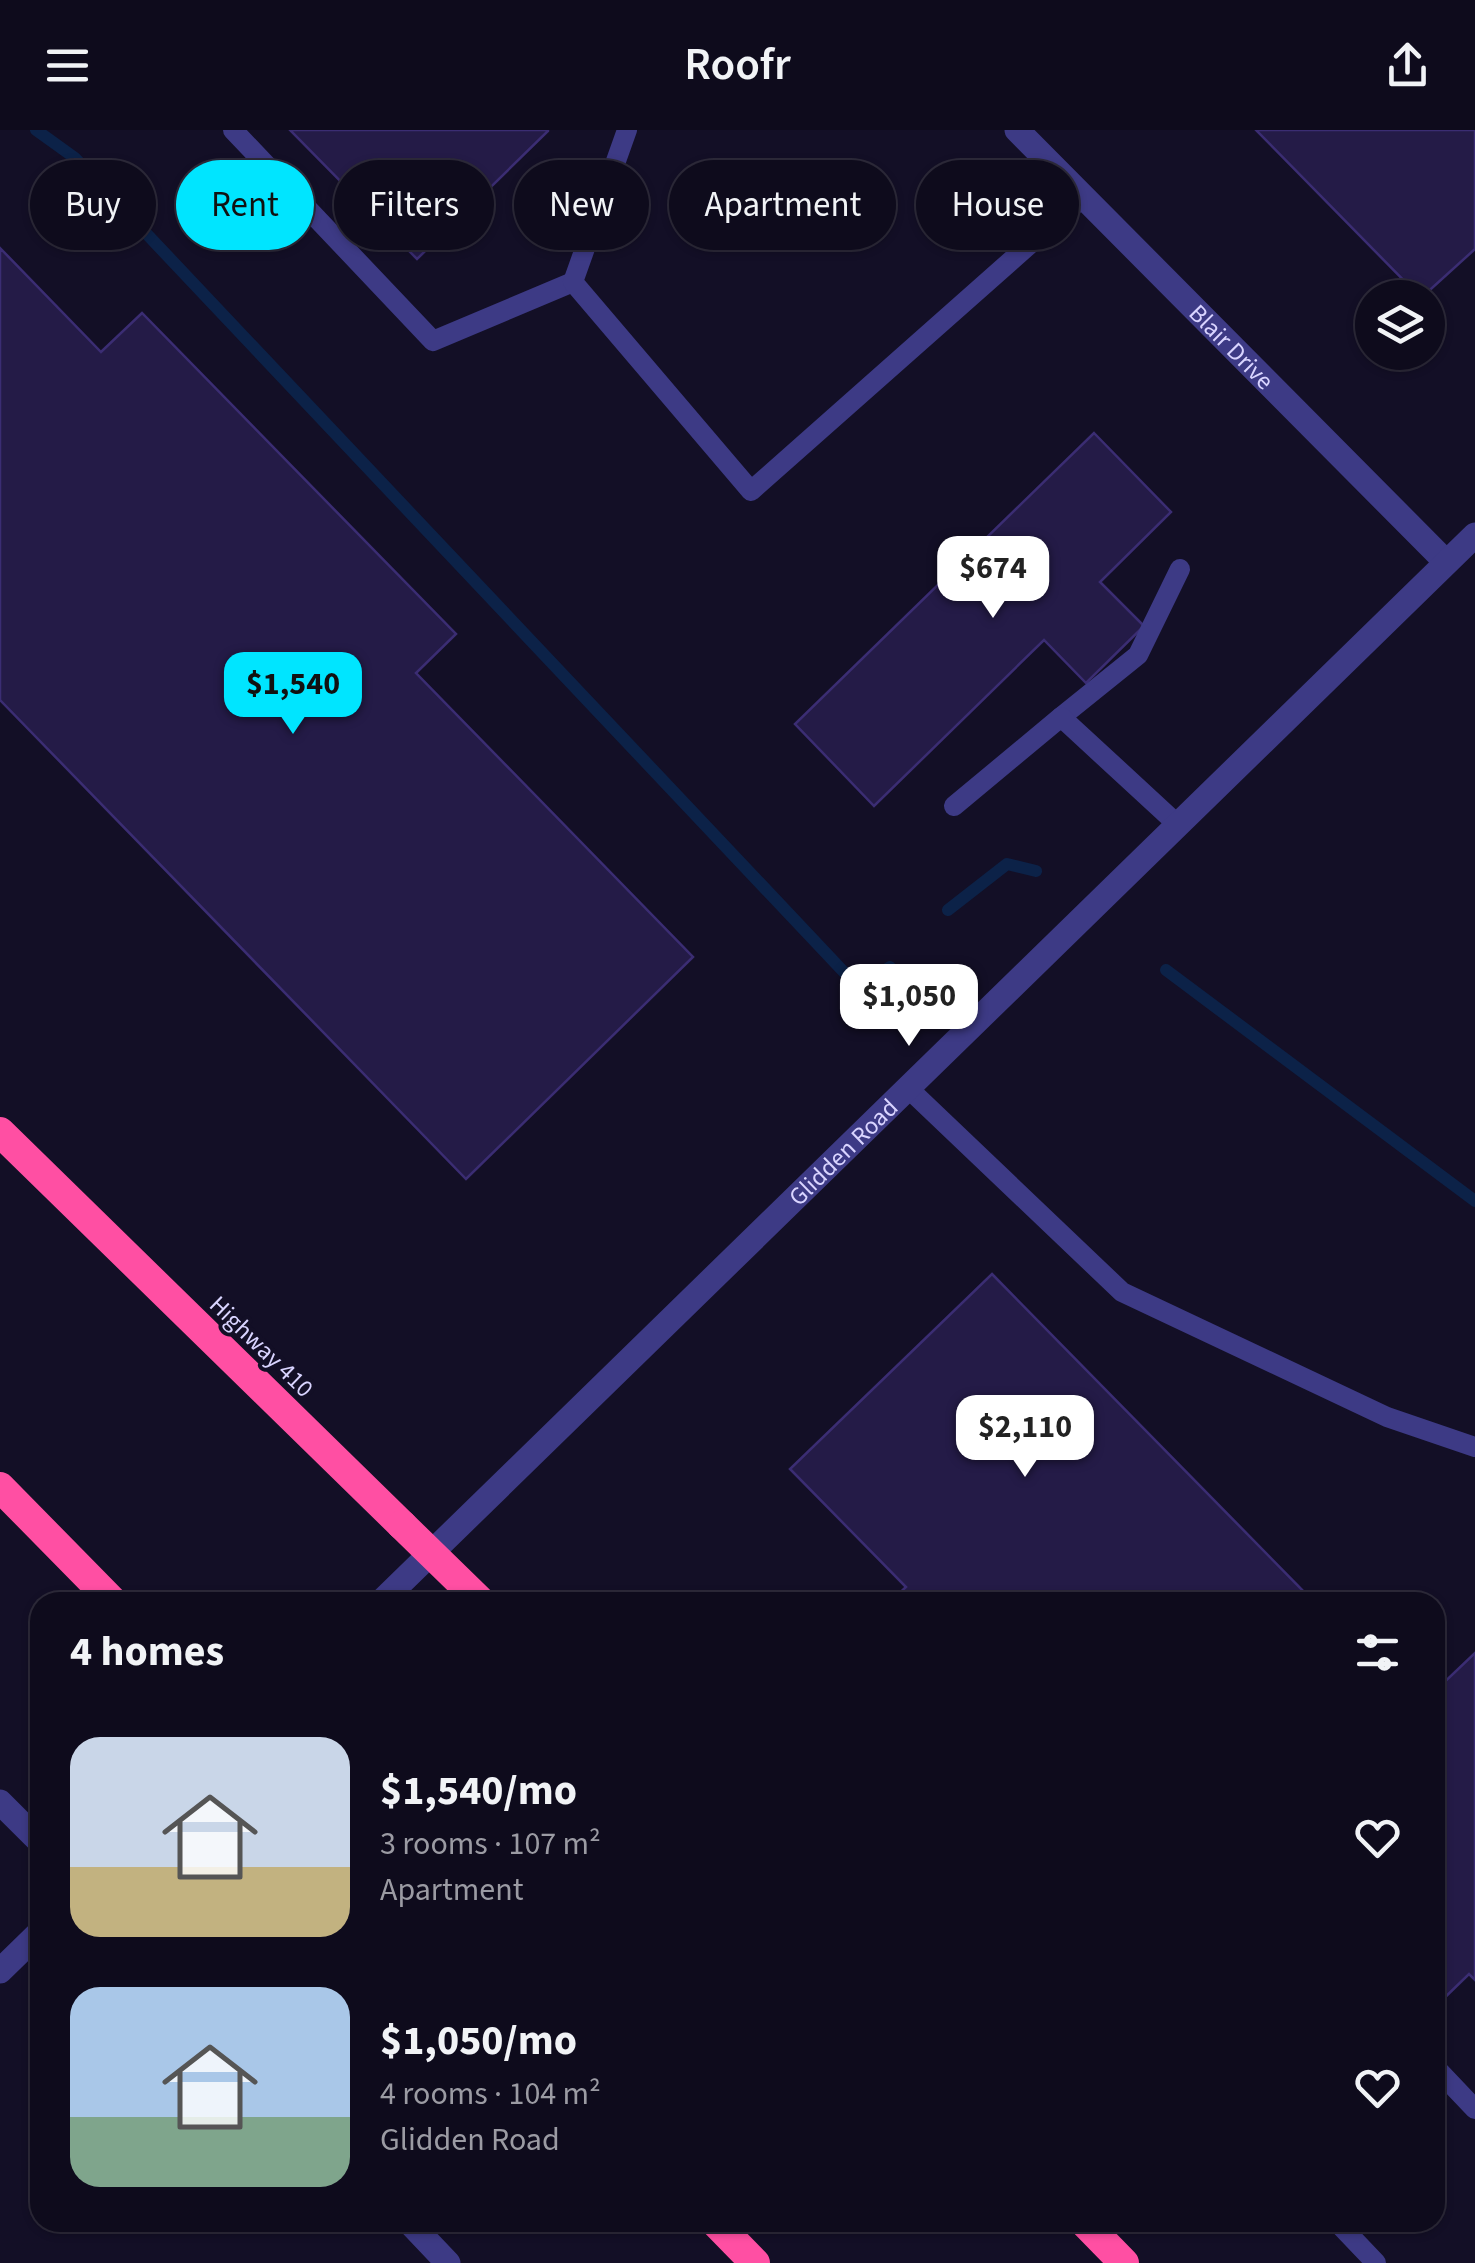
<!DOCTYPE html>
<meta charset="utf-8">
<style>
:root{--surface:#0e0b1c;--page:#171425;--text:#f1f3f6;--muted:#9b9ba3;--line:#2e2b3b;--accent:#00e5ff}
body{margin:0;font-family:"Source Sans 3",sans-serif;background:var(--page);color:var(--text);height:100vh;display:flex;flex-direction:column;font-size:38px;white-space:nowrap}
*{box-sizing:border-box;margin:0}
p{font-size:32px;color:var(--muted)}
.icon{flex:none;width:55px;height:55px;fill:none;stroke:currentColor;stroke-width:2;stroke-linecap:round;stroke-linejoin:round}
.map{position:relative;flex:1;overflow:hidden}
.drawer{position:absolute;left:30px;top:1462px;width:1415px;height:640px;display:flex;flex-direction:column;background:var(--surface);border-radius:30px;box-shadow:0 2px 8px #0004,0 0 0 2px var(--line)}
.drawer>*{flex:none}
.guide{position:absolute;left:30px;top:30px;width:1415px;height:90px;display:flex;gap:20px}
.controls{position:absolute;left:1355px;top:150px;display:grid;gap:20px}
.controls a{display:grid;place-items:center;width:90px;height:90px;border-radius:50%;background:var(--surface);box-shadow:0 2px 8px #0004,0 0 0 2px var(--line);font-size:50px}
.price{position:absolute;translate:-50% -85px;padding:0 22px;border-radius:20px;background:#fff;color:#222;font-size:32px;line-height:65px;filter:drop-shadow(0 2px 5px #0008)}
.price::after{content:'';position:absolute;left:50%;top:60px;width:30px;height:22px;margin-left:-15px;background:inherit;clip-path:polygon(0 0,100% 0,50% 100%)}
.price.active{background:var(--accent);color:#111}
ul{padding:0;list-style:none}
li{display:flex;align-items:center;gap:30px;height:250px;padding:0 40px}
li span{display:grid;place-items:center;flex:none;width:280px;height:200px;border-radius:30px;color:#555}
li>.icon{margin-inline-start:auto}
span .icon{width:120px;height:120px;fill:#fffc;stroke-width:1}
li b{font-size:42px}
h2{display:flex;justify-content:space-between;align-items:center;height:120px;padding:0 40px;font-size:42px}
.tag{padding:0 35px;border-radius:45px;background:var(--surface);box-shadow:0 2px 8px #0004,0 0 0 2px var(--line);font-size:35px;line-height:90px}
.tag.active{background:var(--accent);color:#111}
header{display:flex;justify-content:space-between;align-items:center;height:130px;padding:0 40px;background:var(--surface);font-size:45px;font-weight:600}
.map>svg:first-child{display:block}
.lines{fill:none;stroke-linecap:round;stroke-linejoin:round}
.stream{stroke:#0c2248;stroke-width:12}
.building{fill:#241b47;stroke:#3b2d73;stroke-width:2.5}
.service{stroke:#3d3a85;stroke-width:20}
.minor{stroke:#3d3a85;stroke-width:25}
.tertiary{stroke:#3d3a85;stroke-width:25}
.motorway{stroke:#ff4fa3;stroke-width:30}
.motorway-bridge{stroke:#ff4fa3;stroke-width:30}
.labels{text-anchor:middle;stroke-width:8;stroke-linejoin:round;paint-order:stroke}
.street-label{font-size:25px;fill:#d9d4ff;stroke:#130f26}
</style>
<header><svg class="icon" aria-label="menu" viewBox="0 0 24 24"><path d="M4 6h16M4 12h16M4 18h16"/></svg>Roofr<svg class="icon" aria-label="share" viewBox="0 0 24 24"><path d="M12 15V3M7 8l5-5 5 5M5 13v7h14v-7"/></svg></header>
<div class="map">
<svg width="1475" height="2133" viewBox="0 0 1475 2133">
<rect width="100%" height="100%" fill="#130f26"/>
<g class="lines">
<g class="stream">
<path d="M 36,0 L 75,28 L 858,857 L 890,837"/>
<path d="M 948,780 L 1007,734 L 1036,741"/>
<path d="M 1166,840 L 1475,1071"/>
</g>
</g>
<g class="building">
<path d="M 290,0 L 548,0 L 548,1 L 417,129 Z"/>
<path d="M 1256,0 L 1475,0 L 1475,119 L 1421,168 Z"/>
<path d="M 0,118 L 101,222 L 142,183 L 456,504 L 416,543 L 693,827 L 466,1049 L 0,570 Z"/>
<path d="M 1094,303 L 1171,382 L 1100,452 L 1144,496 L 1086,553 L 1044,510 L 874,676 L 795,594 Z"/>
<path d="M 992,1144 L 1314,1472 L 890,1472 L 906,1457 L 790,1339 Z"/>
<path d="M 1475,1523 L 1475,1850 L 1469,1844 L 1435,1877 L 1435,1561 Z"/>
</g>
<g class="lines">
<g class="service">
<path d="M 233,0 L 433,211 L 573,152"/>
<path d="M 627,0 L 573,152 L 751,361 L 1083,67"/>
<path d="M 1061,587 L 1138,525 L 1180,439"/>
<path d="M 954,676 L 1061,587 L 1177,694"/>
<path d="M 909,959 L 1122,1162 L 1387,1287 L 1475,1317"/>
<path d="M 1435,1937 L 1475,1979"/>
<path d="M 1337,2092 L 1376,2133"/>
</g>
<g class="minor">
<path id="s1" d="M 1017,0 L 1446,432"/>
<path d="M 0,1672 L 40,1712"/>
<path d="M 409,2092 L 448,2133"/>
</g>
<g class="tertiary">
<path id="s2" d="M 381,1472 L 1475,405"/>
<path d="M 0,1841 L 40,1802"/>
</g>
<g class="motorway">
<path d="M 0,1002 L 402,1395"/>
<path d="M 0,1357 L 113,1472"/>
<path d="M 715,2092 L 755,2133"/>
<path d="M 1084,2092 L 1124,2133"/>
</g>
<path class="motorway-bridge" d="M 402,1395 L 481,1472"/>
</g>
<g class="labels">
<g class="street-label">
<text dy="9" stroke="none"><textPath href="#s1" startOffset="305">Blair Drive</textPath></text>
<text dy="9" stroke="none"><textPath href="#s2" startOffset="645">Glidden Road</textPath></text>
<text transform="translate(262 1216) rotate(44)" y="9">Highway 410</text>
</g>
</g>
</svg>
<div class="controls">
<a><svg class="icon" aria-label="layers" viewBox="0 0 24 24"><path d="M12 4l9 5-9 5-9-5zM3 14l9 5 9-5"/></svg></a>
</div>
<b class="price" style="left:993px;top:491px">$674</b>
<b class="price active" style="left:293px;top:607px">$1,540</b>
<b class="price" style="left:909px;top:919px">$1,050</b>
<b class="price" style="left:1025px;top:1350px">$2,110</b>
<div class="guide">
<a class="tag">Buy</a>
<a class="tag active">Rent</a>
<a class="tag">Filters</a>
<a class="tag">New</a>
<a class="tag">Apartment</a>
<a class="tag">House</a>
</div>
<section class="drawer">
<h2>4 homes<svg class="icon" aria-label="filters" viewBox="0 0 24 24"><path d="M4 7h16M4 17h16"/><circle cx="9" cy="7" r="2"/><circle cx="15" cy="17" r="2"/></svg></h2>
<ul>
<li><span style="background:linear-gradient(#c9d6e8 65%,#c2b280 0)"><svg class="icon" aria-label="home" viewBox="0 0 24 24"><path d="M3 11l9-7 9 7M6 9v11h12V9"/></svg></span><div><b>$1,540/mo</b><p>3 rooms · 107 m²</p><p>Apartment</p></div><svg class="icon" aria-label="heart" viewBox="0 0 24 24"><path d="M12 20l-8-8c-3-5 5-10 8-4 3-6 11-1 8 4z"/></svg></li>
<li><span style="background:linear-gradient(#a9c7e8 65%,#7fa58c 0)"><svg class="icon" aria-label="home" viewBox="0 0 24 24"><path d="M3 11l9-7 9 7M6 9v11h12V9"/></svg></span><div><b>$1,050/mo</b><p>4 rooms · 104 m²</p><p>Glidden Road</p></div><svg class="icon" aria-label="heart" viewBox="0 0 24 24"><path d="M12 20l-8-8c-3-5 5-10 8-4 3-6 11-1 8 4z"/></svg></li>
</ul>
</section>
</div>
